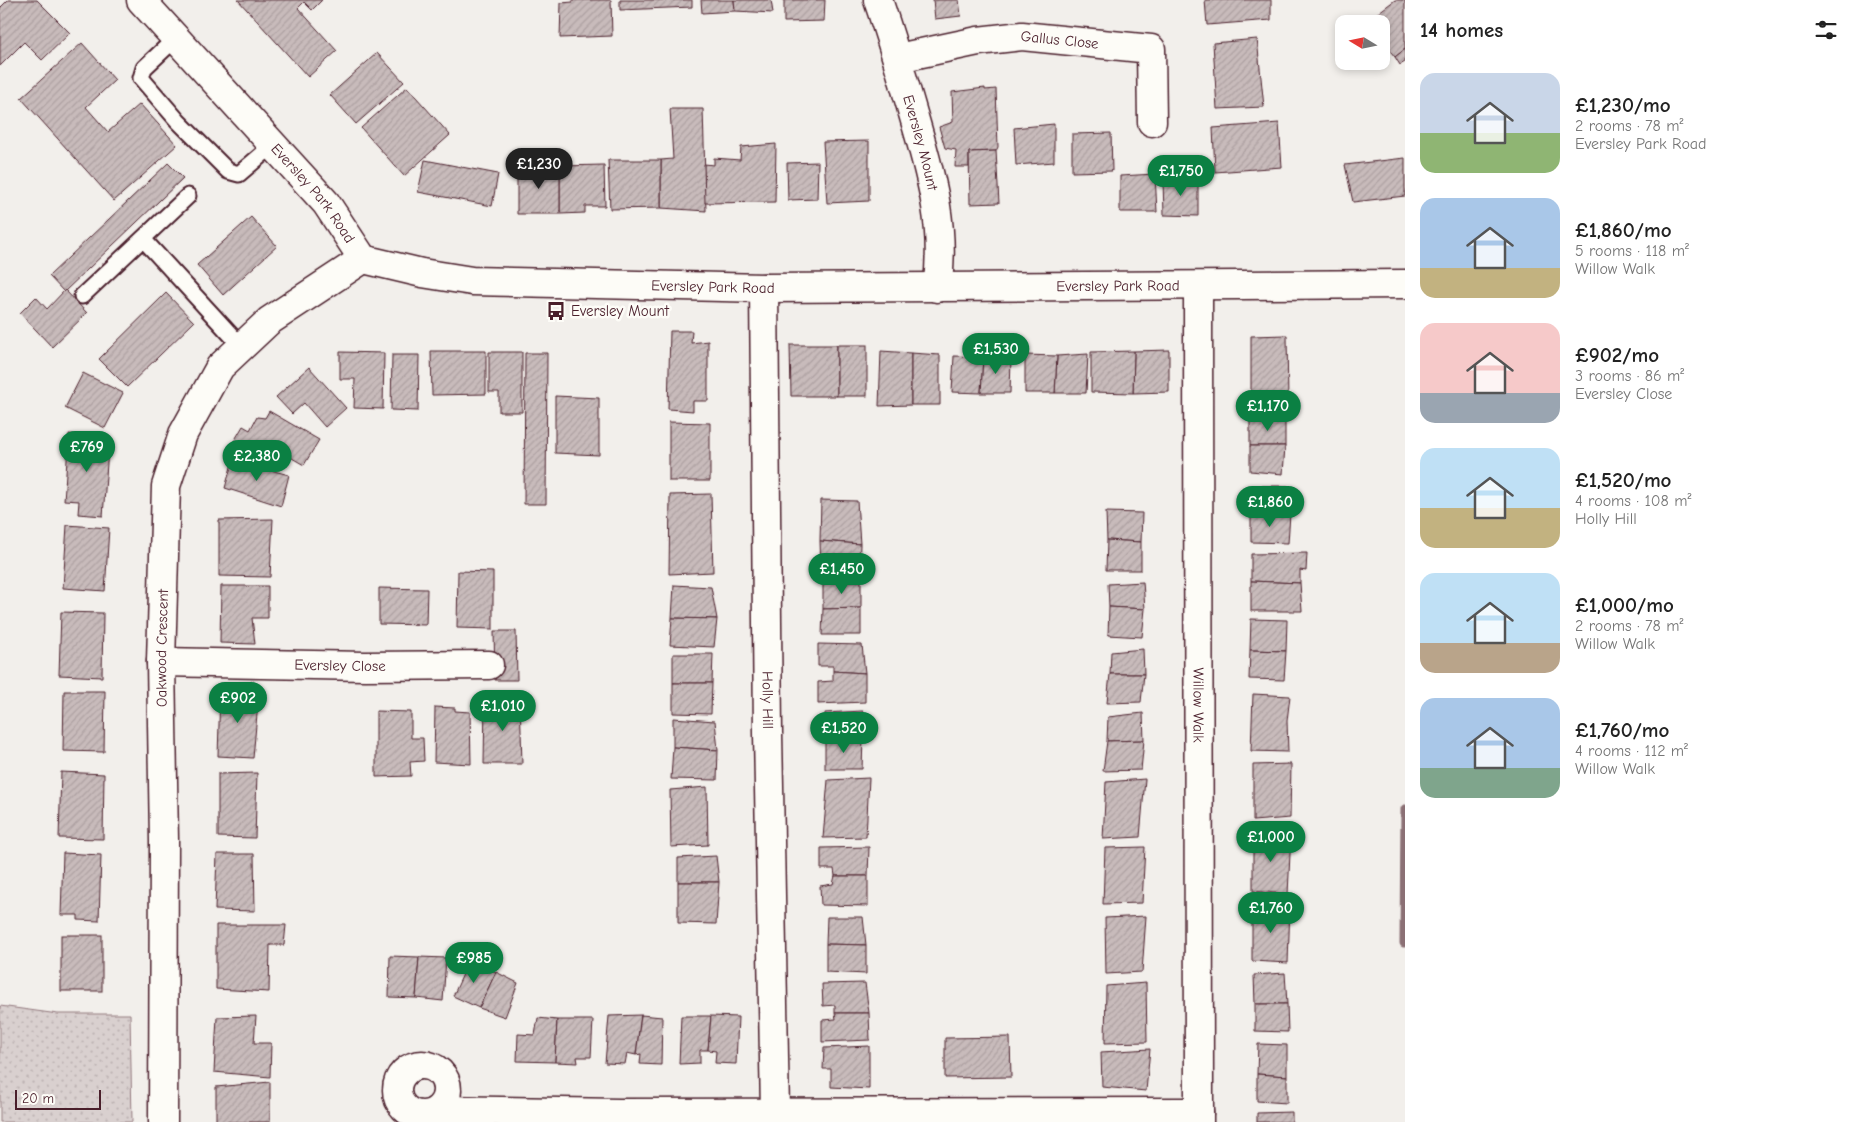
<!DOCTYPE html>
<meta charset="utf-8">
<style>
:root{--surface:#fff;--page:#f6f6f6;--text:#222;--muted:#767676;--accent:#0b8043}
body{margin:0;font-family:"Comic Neue",sans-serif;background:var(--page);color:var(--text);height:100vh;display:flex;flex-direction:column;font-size:19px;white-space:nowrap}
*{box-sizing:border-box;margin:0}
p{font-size:16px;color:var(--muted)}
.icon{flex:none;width:28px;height:28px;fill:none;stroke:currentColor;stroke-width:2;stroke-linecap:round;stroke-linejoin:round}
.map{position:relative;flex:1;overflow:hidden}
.details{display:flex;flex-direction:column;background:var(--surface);width:450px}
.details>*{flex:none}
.needle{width:32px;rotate:280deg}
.buttons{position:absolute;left:1335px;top:15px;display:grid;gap:10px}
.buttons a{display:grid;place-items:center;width:55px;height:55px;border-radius:10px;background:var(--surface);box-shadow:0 2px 8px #0003;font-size:25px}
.scale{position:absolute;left:15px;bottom:12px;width:86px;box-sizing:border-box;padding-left:5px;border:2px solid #4a1f2b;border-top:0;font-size:14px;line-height:18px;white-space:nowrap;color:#4a1f2b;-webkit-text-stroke:4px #fdfcf7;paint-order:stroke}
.price{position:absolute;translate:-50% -42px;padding:0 11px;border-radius:18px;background:var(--accent);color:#fff;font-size:16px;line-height:32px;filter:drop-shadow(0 1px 2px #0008)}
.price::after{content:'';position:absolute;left:50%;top:30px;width:15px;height:11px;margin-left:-8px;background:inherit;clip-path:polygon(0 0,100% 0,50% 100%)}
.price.active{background:#222;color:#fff}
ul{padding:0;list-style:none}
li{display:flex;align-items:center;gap:15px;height:125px;padding:0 15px}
li span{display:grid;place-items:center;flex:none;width:140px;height:100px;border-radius:15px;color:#555}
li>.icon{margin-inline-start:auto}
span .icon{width:60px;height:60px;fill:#fffc;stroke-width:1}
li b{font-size:21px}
h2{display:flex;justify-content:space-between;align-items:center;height:60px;padding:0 15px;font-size:21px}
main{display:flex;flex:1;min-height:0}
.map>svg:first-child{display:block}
.park{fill:url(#park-dots);stroke:#92787d}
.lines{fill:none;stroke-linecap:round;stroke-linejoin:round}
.stream{stroke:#8b6f75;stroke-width:9}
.building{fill:url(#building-hatch);stroke:#4a1f2b}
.lane-casing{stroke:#4a1f2b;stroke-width:19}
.street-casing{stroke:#4a1f2b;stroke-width:31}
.secondary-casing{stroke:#4a1f2b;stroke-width:31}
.lane{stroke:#fdfcf7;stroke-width:15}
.street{stroke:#fdfcf7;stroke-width:28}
.secondary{stroke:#fdfcf7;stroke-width:28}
.labels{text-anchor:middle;stroke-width:5;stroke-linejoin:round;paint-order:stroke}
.street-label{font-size:15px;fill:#4a1f2b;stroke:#fdfcf7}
.poi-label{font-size:15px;fill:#4a1f2b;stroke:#fdfcf7;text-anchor:start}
</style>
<main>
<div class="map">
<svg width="1405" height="1122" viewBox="0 0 1405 1122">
<defs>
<pattern id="park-dots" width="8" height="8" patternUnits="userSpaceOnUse" patternTransform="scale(1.25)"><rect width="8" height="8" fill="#d9d0cf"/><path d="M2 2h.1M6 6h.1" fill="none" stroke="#bcb2b2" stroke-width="1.8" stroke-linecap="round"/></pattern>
<pattern id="building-hatch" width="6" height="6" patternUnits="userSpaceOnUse" patternTransform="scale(1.25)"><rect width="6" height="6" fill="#c8bbbb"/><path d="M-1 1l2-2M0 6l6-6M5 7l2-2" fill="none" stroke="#ada0a1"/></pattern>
</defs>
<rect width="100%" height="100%" fill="#f2efeb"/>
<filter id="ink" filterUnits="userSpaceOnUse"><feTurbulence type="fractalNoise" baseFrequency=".02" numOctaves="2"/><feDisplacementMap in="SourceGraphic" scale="10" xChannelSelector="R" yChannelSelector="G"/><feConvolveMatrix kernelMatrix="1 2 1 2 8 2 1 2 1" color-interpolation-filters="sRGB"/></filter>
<g filter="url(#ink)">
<path class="park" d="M 0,1006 L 58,1014 L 130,1014 L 132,1122 L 0,1122 Z"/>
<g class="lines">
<path class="stream" d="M 1404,943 L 1405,809"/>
</g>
<g class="building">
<path d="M 8,0 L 37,0 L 70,33 L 42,60 L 24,42 L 0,66 L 0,8 Z"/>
<path d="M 238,0 L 322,0 L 312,10 L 304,2 L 298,8 L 337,51 L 308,77 Z"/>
<path d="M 573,0 L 611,0 L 612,36 L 560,38 L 561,3 L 573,2 Z"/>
<path d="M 620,0 L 692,0 L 692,7 L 620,10 Z"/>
<path d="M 701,0 L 734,0 L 735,11 L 702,13 Z"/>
<path d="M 734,0 L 771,0 L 773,13 L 735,11 Z"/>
<path d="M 784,0 L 825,0 L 824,21 L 784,22 Z"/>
<path d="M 933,0 L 959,0 L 961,16 L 935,19 Z"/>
<path d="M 1205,0 L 1271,0 L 1271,20 L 1207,25 Z"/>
<path d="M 1395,0 L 1405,0 L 1405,49 L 1395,57 L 1387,47 L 1390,45 L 1381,32 L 1381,24 L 1375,24 L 1371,18 Z"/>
<path d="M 1257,39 L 1264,107 L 1217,109 L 1213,43 Z"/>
<path d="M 82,43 L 115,80 L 86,107 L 108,132 L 140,104 L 177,145 L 114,201 L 21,98 Z"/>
<path d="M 1405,49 L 1405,62 L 1400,65 L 1395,57 Z"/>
<path d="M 377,53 L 404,82 L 356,124 L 330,95 Z"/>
<path d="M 407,87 L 450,135 L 404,176 L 361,128 Z"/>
<path d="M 985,88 L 985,90 L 996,89 L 998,147 L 996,151 L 969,152 L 969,167 L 955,167 L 956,150 L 945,148 L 939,127 L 953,122 L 952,92 Z"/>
<path d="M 670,109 L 703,109 L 706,211 L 661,208 L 661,160 L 673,159 Z"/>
<path d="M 1279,123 L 1282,167 L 1215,172 L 1213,128 Z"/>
<path d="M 1054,124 L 1054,162 L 1016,165 L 1014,128 Z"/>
<path d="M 1111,133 L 1112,171 L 1072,172 L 1072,134 Z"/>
<path d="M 869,141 L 869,201 L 827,203 L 823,142 Z"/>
<path d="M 776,144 L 775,202 L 705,203 L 704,164 L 714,165 L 714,158 L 740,160 L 741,147 Z"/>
<path d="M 996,151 L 999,203 L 970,204 L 969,152 Z"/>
<path d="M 1405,158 L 1405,196 L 1353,202 L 1345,165 Z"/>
<path d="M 425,160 L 498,174 L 492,206 L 418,192 Z"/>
<path d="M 608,160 L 661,160 L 661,208 L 610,209 Z"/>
<path d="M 818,162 L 817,199 L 788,200 L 787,163 Z"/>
<path d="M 168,163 L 183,178 L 64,292 L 49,276 Z"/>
<path d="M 604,165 L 605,206 L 585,206 L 585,213 L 560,214 L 560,166 Z"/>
<path d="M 560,166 L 560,214 L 517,214 L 517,167 Z"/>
<path d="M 1155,174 L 1157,212 L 1120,212 L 1120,176 Z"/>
<path d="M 1198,177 L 1198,216 L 1164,215 L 1163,180 Z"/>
<path d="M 251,217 L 277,246 L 223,295 L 197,265 Z"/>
<path d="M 65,290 L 87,313 L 52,347 L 20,313 L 36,297 L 47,309 Z"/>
<path d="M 166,293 L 194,322 L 127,387 L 99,359 Z"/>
<path d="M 670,331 L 692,331 L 691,343 L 708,341 L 708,401 L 693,401 L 693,411 L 668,409 Z"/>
<path d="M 1287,335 L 1288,402 L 1251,403 L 1251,336 Z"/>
<path d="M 790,345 L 837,345 L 837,396 L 791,396 Z"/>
<rect x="837" y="345" width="30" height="51"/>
<path d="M 1169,350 L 1169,392 L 1133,393 L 1134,351 Z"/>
<path d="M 431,351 L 486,351 L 486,394 L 432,395 Z"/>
<path d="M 881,351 L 911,353 L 911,405 L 879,406 Z"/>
<path d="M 1134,351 L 1133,393 L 1091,392 L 1091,352 Z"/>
<path d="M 340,352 L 384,353 L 383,409 L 354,408 L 355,379 L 340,379 Z"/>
<path d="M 489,352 L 522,352 L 522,412 L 499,412 L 499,392 L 489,392 Z"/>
<path d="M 525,353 L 547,353 L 546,504 L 524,504 Z"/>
<path d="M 911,353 L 940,355 L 940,405 L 911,405 Z"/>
<path d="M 1088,354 L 1086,393 L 1055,393 L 1057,356 Z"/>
<path d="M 392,355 L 419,355 L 418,411 L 391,410 Z"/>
<path d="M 1025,355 L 1057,356 L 1055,393 L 1025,393 Z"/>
<path d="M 954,356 L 983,357 L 981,393 L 952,392 Z"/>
<path d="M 983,357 L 1011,358 L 1010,393 L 981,393 Z"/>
<path d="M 309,367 L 346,408 L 325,427 L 304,403 L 292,414 L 276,397 Z"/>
<path d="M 83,373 L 123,393 L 105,428 L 65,408 Z"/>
<path d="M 555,396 L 599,398 L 599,455 L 555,453 Z"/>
<path d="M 269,411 L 319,440 L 304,465 L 273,447 L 265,461 L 233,443 L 243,426 L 250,430 L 257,417 L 265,418 Z"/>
<rect x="1250" y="417" width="35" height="29"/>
<path d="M 669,422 L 710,423 L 710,481 L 669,481 Z"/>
<path d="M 69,434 L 109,437 L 103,516 L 78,514 L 79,501 L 64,500 Z"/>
<path d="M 1250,446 L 1285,446 L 1283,474 L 1250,471 Z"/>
<path d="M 233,460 L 289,475 L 281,506 L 225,488 Z"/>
<path d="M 1251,486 L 1288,486 L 1290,514 L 1251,513 Z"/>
<path d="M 711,494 L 713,572 L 669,574 L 670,495 Z"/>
<path d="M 821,500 L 857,501 L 860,544 L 820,541 Z"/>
<path d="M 1106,512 L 1142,513 L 1141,542 L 1107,540 Z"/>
<path d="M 1251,513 L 1290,514 L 1288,543 L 1251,542 Z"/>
<path d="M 273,519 L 270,577 L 219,576 L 219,520 Z"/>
<path d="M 67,525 L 109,528 L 105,591 L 63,588 Z"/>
<path d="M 1107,540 L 1141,542 L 1141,570 L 1106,570 Z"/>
<path d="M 820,541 L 860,544 L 859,572 L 821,571 Z"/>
<path d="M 1307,553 L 1306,571 L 1300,570 L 1300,583 L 1251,581 L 1251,554 Z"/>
<path d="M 458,571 L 493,572 L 493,629 L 457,628 Z"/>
<path d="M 823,581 L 861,581 L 861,608 L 823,609 Z"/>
<path d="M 1251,581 L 1300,583 L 1302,611 L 1251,611 Z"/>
<path d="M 1143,582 L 1145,609 L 1109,607 L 1108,584 Z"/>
<path d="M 674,585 L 711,587 L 717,619 L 672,618 Z"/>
<path d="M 221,586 L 268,586 L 268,618 L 252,618 L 255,644 L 220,643 Z"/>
<path d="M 379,588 L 427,589 L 426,625 L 379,624 Z"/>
<path d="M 1109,607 L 1145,609 L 1142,637 L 1108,635 Z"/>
<path d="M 861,608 L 861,635 L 822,635 L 823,609 Z"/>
<path d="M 61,612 L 103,613 L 102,677 L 59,675 Z"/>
<path d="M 672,618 L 717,619 L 714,647 L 670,645 Z"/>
<path d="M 1251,619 L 1287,620 L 1286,651 L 1250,650 Z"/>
<path d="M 494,631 L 516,631 L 517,680 L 495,680 Z"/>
<path d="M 818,644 L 862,645 L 865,673 L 833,671 L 833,666 L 818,666 Z"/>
<path d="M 1143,649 L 1144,674 L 1110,674 L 1111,652 Z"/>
<path d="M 1250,650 L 1286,651 L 1284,680 L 1249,679 Z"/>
<path d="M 673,654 L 713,654 L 712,683 L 673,683 Z"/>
<path d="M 833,671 L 865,673 L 865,702 L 818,704 L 818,682 L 833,681 Z"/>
<path d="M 1110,674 L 1144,674 L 1141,702 L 1107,703 Z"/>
<path d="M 673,683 L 712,683 L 711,714 L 673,713 Z"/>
<path d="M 64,691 L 105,691 L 104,752 L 63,751 Z"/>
<path d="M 220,692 L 259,692 L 253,758 L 218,756 Z"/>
<path d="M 1253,694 L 1290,696 L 1287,721 L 1288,752 L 1251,751 Z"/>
<path d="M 485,699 L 520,699 L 522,764 L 484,764 Z"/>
<path d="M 435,707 L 455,708 L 455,711 L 470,712 L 471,764 L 434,762 Z"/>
<path d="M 376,711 L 411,712 L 411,738 L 423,738 L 424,761 L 410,762 L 411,776 L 376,777 Z"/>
<path d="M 863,711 L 863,738 L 825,741 L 825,713 Z"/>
<path d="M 1143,713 L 1144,740 L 1107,741 L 1108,717 Z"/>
<path d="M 673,718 L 715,721 L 718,750 L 673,747 Z"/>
<path d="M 863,738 L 862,769 L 825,769 L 825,741 Z"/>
<path d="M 1144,740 L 1141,770 L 1103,771 L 1107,741 Z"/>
<path d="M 673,747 L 718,750 L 717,780 L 671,779 Z"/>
<path d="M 1291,764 L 1290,818 L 1253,821 L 1253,765 Z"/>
<path d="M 61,772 L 104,774 L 103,839 L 59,838 Z"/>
<path d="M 257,773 L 255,838 L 218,837 L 218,774 Z"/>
<path d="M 869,778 L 866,837 L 823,838 L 828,780 Z"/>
<path d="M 1145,779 L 1140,837 L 1103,839 L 1106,782 Z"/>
<path d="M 707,787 L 708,845 L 671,847 L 670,790 Z"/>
<path d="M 1253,833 L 1291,834 L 1288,894 L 1253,891 Z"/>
<path d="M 869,847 L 868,876 L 835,876 L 834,869 L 821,869 L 821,848 Z"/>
<path d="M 1145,847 L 1142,903 L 1103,904 L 1105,848 Z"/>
<path d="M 63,853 L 101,855 L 99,921 L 78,920 L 78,915 L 61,915 Z"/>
<path d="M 217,854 L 254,854 L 255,911 L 215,910 Z"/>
<path d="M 716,856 L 719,882 L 678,882 L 678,858 Z"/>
<path d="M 835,876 L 868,876 L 868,906 L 821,905 L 820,886 L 833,884 Z"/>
<path d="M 678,882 L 719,882 L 716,924 L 678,923 Z"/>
<path d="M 1252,906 L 1290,906 L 1288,963 L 1252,961 Z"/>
<path d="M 1146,916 L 1142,972 L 1106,974 L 1105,918 Z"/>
<path d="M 827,917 L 863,917 L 866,945 L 826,944 Z"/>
<path d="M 216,925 L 286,925 L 284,945 L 270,945 L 269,992 L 216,989 Z"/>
<rect x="61" y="935" width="41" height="56"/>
<path d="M 826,944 L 866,945 L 866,974 L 826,972 Z"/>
<path d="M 390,956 L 419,957 L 416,998 L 389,997 Z"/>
<path d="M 419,957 L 446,958 L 443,1001 L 416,998 Z"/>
<path d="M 469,961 L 496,972 L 479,1008 L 453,996 Z"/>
<path d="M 496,972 L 518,983 L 505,1017 L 479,1008 Z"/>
<path d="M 1285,973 L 1287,1004 L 1255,1004 L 1254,975 Z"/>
<path d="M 865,983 L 869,1013 L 835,1013 L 835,1005 L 823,1006 L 822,984 Z"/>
<path d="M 1146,983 L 1147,1042 L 1105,1043 L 1106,986 Z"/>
<path d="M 1255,1004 L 1287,1004 L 1288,1032 L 1255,1031 Z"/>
<path d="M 835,1013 L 869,1013 L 870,1040 L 822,1042 L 822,1020 L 836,1019 Z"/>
<path d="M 641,1015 L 636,1055 L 627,1053 L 625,1064 L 605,1063 L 609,1016 Z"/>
<path d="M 641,1015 L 662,1017 L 661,1065 L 640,1064 L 641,1054 L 636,1055 Z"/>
<path d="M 256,1016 L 254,1043 L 271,1043 L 270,1077 L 214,1072 L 217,1017 Z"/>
<path d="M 681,1016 L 711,1016 L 708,1050 L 700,1050 L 700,1063 L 679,1064 Z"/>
<path d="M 711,1016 L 738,1017 L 736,1064 L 715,1063 L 716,1051 L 708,1050 Z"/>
<path d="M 538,1018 L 557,1020 L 555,1062 L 517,1061 L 518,1034 L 535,1035 Z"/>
<path d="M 557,1020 L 593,1020 L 591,1057 L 577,1057 L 578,1063 L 555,1062 Z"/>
<path d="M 1010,1037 L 1011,1077 L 945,1078 L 945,1038 Z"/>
<path d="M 1258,1044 L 1287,1045 L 1287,1076 L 1257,1074 Z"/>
<path d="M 869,1046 L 869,1089 L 831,1087 L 831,1069 L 823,1069 L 824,1048 Z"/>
<path d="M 1150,1049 L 1146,1091 L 1102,1087 L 1101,1052 Z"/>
<path d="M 1257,1074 L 1287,1076 L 1287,1103 L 1257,1101 Z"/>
<path d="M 270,1082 L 270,1122 L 216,1122 L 216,1087 Z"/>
<path d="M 1292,1112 L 1292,1122 L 1257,1122 L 1257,1113 Z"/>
</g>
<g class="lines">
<g class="lane-casing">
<g id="lane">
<path d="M 176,38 L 144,68 L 141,78 L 178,121 L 228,171 L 239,174 L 273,145"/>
<path d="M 143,239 L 242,347"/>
<path d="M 82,296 L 188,196"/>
</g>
</g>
<g class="street-casing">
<g id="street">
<path id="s1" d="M 878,0 C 892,41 904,82 916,124 C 932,179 946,231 937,288"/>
<path id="s2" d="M 898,58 L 978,41 L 1022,36 L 1151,49 L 1152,122"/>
<path id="s3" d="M 1198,286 L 1199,1122"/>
<path id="s4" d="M 764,288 L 768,733 L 775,1112"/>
<path id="s5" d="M 161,662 L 365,666 L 489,665"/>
<circle cx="422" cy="1090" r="25"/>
<path d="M 438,1110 L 619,1113 L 1199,1112"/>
<path id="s6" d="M 163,1122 L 164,841 L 161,662 L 166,486 L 183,434 L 220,367 L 269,321 L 363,259"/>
</g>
</g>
<g class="secondary-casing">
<g id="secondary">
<path id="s7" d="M 141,0 L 326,203 L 363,259 L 422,273 L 472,281 L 764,288 L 1405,284"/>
</g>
</g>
<use href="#lane" class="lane"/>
<use href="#street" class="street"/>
<use href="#secondary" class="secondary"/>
</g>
</g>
<defs>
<g id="bus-bare" transform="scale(1.5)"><path d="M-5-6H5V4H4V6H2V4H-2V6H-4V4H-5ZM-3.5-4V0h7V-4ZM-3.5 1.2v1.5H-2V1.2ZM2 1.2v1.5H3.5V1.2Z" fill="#4a1f2b" stroke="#fdfcf7" stroke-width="2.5" paint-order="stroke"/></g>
</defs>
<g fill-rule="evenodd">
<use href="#bus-bare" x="556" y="311"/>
</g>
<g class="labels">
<g class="street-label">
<text dy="5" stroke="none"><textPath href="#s2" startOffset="164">Gallus Close</textPath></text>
<text dy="5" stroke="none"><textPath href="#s1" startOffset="149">Eversley Mount</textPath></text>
<text dy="5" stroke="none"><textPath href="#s7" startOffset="259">Eversley Park Road</textPath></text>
<text dy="5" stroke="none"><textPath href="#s7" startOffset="694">Eversley Park Road</textPath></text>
<text dy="5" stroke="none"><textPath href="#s7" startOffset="1099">Eversley Park Road</textPath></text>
<text dy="5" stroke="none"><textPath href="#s6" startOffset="474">Oakwood Crescent</textPath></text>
<text dy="5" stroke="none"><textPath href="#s5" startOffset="179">Eversley Close</textPath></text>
<text dy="5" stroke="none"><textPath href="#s4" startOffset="412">Holly Hill</textPath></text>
<text dy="5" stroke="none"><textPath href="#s3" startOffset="419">Willow Walk</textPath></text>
</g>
<g class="poi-label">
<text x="571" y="316">Eversley Mount</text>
</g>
</g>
</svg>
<div class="buttons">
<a><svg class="needle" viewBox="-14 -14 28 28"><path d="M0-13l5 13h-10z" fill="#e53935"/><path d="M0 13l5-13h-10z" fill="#767676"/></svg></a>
</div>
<div class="scale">20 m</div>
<b class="price active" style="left:539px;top:190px">£1,230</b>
<b class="price" style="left:1181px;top:197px">£1,750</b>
<b class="price" style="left:996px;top:375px">£1,530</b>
<b class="price" style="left:1268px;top:432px">£1,170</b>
<b class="price" style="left:87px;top:473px">£769</b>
<b class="price" style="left:257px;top:482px">£2,380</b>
<b class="price" style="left:1270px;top:528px">£1,860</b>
<b class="price" style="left:842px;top:595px">£1,450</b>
<b class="price" style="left:238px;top:724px">£902</b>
<b class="price" style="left:503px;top:732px">£1,010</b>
<b class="price" style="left:844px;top:754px">£1,520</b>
<b class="price" style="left:1271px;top:863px">£1,000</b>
<b class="price" style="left:1271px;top:934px">£1,760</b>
<b class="price" style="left:474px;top:984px">£985</b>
</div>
<section class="details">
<h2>14 homes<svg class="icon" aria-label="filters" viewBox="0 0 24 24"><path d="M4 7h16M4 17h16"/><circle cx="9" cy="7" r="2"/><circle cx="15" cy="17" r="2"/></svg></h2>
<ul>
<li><span style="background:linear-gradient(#c9d6e8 60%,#8fb573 0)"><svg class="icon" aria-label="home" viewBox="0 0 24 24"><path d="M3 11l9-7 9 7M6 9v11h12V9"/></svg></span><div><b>£1,230/mo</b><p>2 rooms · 78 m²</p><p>Eversley Park Road</p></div></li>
<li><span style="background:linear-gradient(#a9c7e8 70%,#c2b280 0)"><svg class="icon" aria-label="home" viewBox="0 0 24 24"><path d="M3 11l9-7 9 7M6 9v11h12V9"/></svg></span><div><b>£1,860/mo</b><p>5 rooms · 118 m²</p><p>Willow Walk</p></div></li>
<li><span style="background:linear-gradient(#f6c9c9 70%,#9aa5b1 0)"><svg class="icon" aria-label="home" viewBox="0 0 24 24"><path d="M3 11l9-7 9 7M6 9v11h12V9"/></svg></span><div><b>£902/mo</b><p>3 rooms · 86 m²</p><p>Eversley Close</p></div></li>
<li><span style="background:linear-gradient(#bfe0f5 60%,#c2b280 0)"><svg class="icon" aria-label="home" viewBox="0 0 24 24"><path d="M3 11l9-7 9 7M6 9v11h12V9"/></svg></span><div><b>£1,520/mo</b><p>4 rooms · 108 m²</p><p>Holly Hill</p></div></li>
<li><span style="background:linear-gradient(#bfe0f5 70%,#b9a48a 0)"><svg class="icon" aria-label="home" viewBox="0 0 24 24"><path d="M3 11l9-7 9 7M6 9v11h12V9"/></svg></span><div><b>£1,000/mo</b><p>2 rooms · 78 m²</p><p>Willow Walk</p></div></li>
<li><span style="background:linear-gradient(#a9c7e8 70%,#7fa58c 0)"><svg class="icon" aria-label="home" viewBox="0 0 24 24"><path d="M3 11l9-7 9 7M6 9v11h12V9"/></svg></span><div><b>£1,760/mo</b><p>4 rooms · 112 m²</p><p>Willow Walk</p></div></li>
</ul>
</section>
</main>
